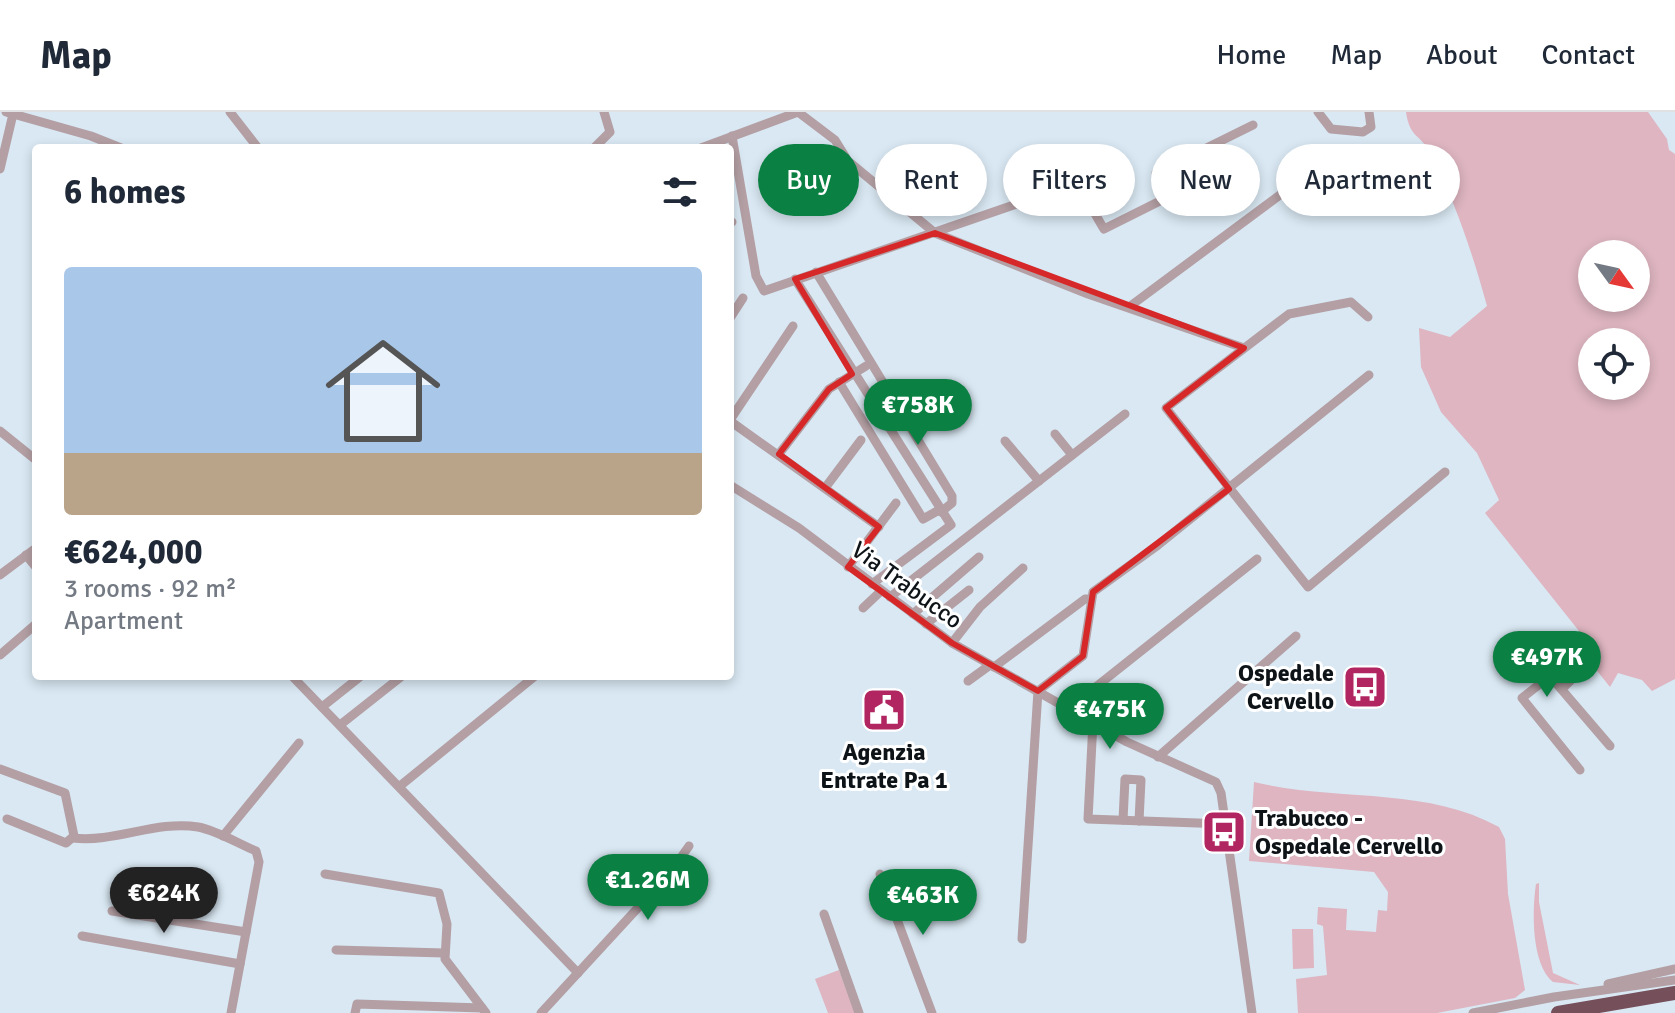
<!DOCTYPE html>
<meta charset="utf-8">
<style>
:root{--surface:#fff;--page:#f6f6f7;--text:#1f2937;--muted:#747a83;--line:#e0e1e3;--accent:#0b8043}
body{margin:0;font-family:Signika,sans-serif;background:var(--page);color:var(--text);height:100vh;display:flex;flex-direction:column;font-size:30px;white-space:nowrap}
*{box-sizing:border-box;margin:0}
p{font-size:26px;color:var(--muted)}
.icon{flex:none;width:44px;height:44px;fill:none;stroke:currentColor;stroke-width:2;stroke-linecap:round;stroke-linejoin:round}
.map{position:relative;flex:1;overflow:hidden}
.sheet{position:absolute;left:32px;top:32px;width:702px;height:536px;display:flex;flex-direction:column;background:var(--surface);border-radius:8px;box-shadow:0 4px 12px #0003}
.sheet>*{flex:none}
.banner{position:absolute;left:758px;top:32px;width:760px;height:72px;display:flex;gap:16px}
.needle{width:52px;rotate:123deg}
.buttons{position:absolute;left:1578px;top:128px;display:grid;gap:16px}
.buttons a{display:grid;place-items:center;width:72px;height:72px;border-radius:50%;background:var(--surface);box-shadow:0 4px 12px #0003;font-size:40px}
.price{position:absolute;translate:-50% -68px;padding:0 18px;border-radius:28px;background:var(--accent);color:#fff;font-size:26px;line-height:52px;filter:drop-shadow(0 2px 4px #0008)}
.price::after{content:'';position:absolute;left:50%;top:48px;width:24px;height:18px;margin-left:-12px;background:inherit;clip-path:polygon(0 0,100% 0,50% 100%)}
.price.selected{background:#222;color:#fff}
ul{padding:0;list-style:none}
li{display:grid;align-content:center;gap:16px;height:424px;padding:0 32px}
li+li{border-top:2px solid var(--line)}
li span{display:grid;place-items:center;height:248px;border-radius:8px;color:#555}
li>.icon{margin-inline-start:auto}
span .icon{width:144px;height:144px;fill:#fffc;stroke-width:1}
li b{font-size:34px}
h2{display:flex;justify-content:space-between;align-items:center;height:96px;padding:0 32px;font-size:34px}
.pill{padding:0 28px;border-radius:36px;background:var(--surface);box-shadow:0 4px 12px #0003;font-size:28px;line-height:72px}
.pill.selected{background:var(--accent);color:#fff}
header{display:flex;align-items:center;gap:48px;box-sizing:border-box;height:112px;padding:0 40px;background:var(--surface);border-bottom:2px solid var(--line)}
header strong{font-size:38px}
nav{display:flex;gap:44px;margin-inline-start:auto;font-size:28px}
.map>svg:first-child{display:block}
.green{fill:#deb5c0;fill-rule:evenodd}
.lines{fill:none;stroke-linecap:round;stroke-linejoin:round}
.minor{stroke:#b39fa4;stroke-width:9}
.highway{stroke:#754f5a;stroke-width:14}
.marked{fill:none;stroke:#d62828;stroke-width:6;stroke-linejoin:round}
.labels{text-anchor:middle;stroke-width:6;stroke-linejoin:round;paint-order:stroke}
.street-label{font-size:24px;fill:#0e1317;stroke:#fff}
.poi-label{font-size:24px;font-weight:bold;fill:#0e1317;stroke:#fff;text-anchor:end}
</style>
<header>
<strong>Map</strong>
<nav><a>Home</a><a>Map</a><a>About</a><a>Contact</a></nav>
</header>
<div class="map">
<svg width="1675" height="901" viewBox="0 0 1675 901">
<rect width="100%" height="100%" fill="#d9e8f3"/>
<g class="green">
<path d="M 1406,0 L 1648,0 L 1667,27 L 1669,38 L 1675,42 L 1675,567 L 1652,579 L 1642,568 L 1618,561 L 1610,575 L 1573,529 L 1579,519 L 1485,401 L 1499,388 L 1477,341 L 1441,300 L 1421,255 L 1419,216 L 1450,225 L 1487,194 C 1473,143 1455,88 1430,41 C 1420,21 1410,27 1406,0 ZM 1592,142 L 1636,142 L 1636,186 L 1592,186 ZM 1592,230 L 1636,230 L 1636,274 L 1592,274 Z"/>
<path d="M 1254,670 C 1335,690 1425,674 1499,715 L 1505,727 L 1508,782 L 1525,878 L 1515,886 L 1437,901 L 1298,901 L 1296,867 L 1327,863 L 1323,814 L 1317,812 L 1318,795 L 1347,797 L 1346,818 L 1376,820 L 1378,798 L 1387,799 L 1388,780 L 1374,760 L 1249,749 Z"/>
<path d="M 1539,771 L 1539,790 L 1553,861 L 1580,873 L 1553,870 C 1531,852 1532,798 1536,772 Z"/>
<path d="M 1292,817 L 1313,817 L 1314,856 L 1293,857 Z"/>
<path d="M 839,858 L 855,901 L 828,901 L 815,867 Z"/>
</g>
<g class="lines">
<g class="minor">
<path d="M 6,0 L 91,24 L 121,36"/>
<path d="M 230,0 L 258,36"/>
<path d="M 798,0 L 835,28 L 848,49 L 935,121 L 1088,182 L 1244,236"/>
<path d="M 1318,0 L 1331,17 L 1363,20 L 1371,15 L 1369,0"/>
<path d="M 732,24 L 756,164 L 764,179 L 1066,75 C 1086,80 1094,101 1104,117 L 1160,89 L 1165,77 L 1156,61 L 1253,13"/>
<path d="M 594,36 L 610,20 L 604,0"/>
<path d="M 701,36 L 798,0"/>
<path d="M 0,57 L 13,2"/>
<path d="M 730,109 L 732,110"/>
<path d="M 816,160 L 952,384 L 952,391 L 941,400"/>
<path d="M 795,167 L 951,413 L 872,472"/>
<path d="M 1129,195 L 1296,71"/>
<path d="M 1368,205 L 1351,190 L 1289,202 L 1166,296 L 1308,475 L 1445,360"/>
<path d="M 730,206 L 743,186"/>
<path d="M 839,270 L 923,407 L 939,398"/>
<path d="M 730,308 L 793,214"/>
<path d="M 730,309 L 879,415"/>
<path d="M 0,319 L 36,348"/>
<path d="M 1055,322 L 1072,343"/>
<path d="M 1005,329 L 1039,369"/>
<path d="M 779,342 L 829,277 L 866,254"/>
<path d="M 730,373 L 799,416 L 952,531 L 1127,630 L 1216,670 L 1221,681 L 1252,901"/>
<path d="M 825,376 L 861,328"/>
<path d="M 26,443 L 36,455"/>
<path d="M 848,455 L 896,391"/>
<path d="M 0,463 L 36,436"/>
<path d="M 890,485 L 1125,302"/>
<path d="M 863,496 L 881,479"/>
<path d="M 913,502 L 979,445"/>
<path d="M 926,512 L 969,478"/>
<path d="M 952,531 L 980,495 L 1023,456"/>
<path d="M 0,543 L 36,512"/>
<path d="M 994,555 L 1085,487 L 1089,487"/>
<path d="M 292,564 L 578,861"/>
<path d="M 968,569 L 990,553"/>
<path d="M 1563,576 L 1583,556"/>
<path d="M 322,595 L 361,564"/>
<path d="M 1068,597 L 1257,447"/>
<path d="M 1093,610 L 1088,707 L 1225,712"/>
<path d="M 340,613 L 402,564"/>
<path d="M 1158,645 L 1296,524"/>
<path d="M 0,657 L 65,681 L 74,724 L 66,731 L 7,707"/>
<path d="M 1580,658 L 1522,586 L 1550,564 L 1610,634"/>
<path d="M 400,674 L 535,564"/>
<path d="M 1123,708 L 1125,667 L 1141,668 L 1139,709"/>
<path d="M 223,724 L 299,631"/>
<path d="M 73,726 C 115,731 156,708 198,715 C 218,719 237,731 256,739 L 259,750 L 231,901"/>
<path d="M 325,762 L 439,781 L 447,812 L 445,847 L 486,901"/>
<path d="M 880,762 L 932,901"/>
<path d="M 112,799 L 246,820"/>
<path d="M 824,802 L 859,901"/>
<path d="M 82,824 L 240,852"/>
<path d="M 1022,827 L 1038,579 L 1083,544 L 1093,480 L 1158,433 L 1369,263"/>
<path d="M 336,838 L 444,841"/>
<path d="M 1608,872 L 1675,857"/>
<path d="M 355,901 L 357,892 L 482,896"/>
<path d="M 541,901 L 670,761 L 689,734"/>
<path d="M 1473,901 L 1554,885 L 1675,868"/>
</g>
<path class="highway" d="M 1558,901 L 1675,881"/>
</g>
<path class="marked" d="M 935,121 L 1244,236 L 1166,296 L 1229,377 L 1093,480 L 1083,544 L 1038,579 L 952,531 L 848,455 L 879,415 L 779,342 L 829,277 L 852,262 L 795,167 Z"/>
<defs>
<g id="bus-square" transform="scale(2.3)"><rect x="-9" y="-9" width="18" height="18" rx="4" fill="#b12561" stroke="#fff"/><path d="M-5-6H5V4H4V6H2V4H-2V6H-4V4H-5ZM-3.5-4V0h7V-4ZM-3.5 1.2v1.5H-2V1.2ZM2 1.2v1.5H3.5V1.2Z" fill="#fff"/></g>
<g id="civic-square" transform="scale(2.3)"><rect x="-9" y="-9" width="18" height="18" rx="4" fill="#b12561" stroke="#fff"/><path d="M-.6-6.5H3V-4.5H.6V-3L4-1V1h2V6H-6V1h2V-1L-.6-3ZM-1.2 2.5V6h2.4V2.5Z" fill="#fff"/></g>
</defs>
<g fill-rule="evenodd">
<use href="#bus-square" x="1365" y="575"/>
<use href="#civic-square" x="884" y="598"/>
<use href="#bus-square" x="1224" y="720"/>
</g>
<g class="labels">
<g class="street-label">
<text transform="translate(907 473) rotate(36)" y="8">Via Trabucco</text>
</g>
<g class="poi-label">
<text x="1334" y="569">Ospedale<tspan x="1334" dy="28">Cervello</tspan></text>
<text x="884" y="648" text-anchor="middle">Agenzia<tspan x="884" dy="28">Entrate Pa 1</tspan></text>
<text x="1255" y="714" text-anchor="start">Trabucco -<tspan x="1255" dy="28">Ospedale Cervello</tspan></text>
</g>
</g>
</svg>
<div class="buttons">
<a><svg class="needle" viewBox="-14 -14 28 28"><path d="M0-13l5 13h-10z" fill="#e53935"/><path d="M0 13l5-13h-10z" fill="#747a83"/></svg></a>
<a><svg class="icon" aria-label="locate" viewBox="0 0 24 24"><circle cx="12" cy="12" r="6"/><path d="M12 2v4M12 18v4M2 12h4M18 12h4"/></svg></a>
</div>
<b class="price" style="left:918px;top:335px">€758K</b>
<b class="price" style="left:1547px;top:587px">€497K</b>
<b class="price" style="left:1110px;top:639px">€475K</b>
<b class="price" style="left:648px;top:810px">€1.26M</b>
<b class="price selected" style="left:164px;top:823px">€624K</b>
<b class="price" style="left:923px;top:825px">€463K</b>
<div class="banner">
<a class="pill selected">Buy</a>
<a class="pill">Rent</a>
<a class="pill">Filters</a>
<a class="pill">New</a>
<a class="pill">Apartment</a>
</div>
<section class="sheet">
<h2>6 homes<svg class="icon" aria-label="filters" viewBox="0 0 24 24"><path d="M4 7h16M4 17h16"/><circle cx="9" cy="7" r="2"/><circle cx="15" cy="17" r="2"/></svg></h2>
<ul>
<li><span style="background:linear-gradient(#a9c7e8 75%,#b9a48a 0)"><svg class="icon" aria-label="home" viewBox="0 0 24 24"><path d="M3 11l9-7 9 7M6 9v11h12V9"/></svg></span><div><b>€624,000</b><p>3 rooms · 92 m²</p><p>Apartment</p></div></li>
</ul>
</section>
</div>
